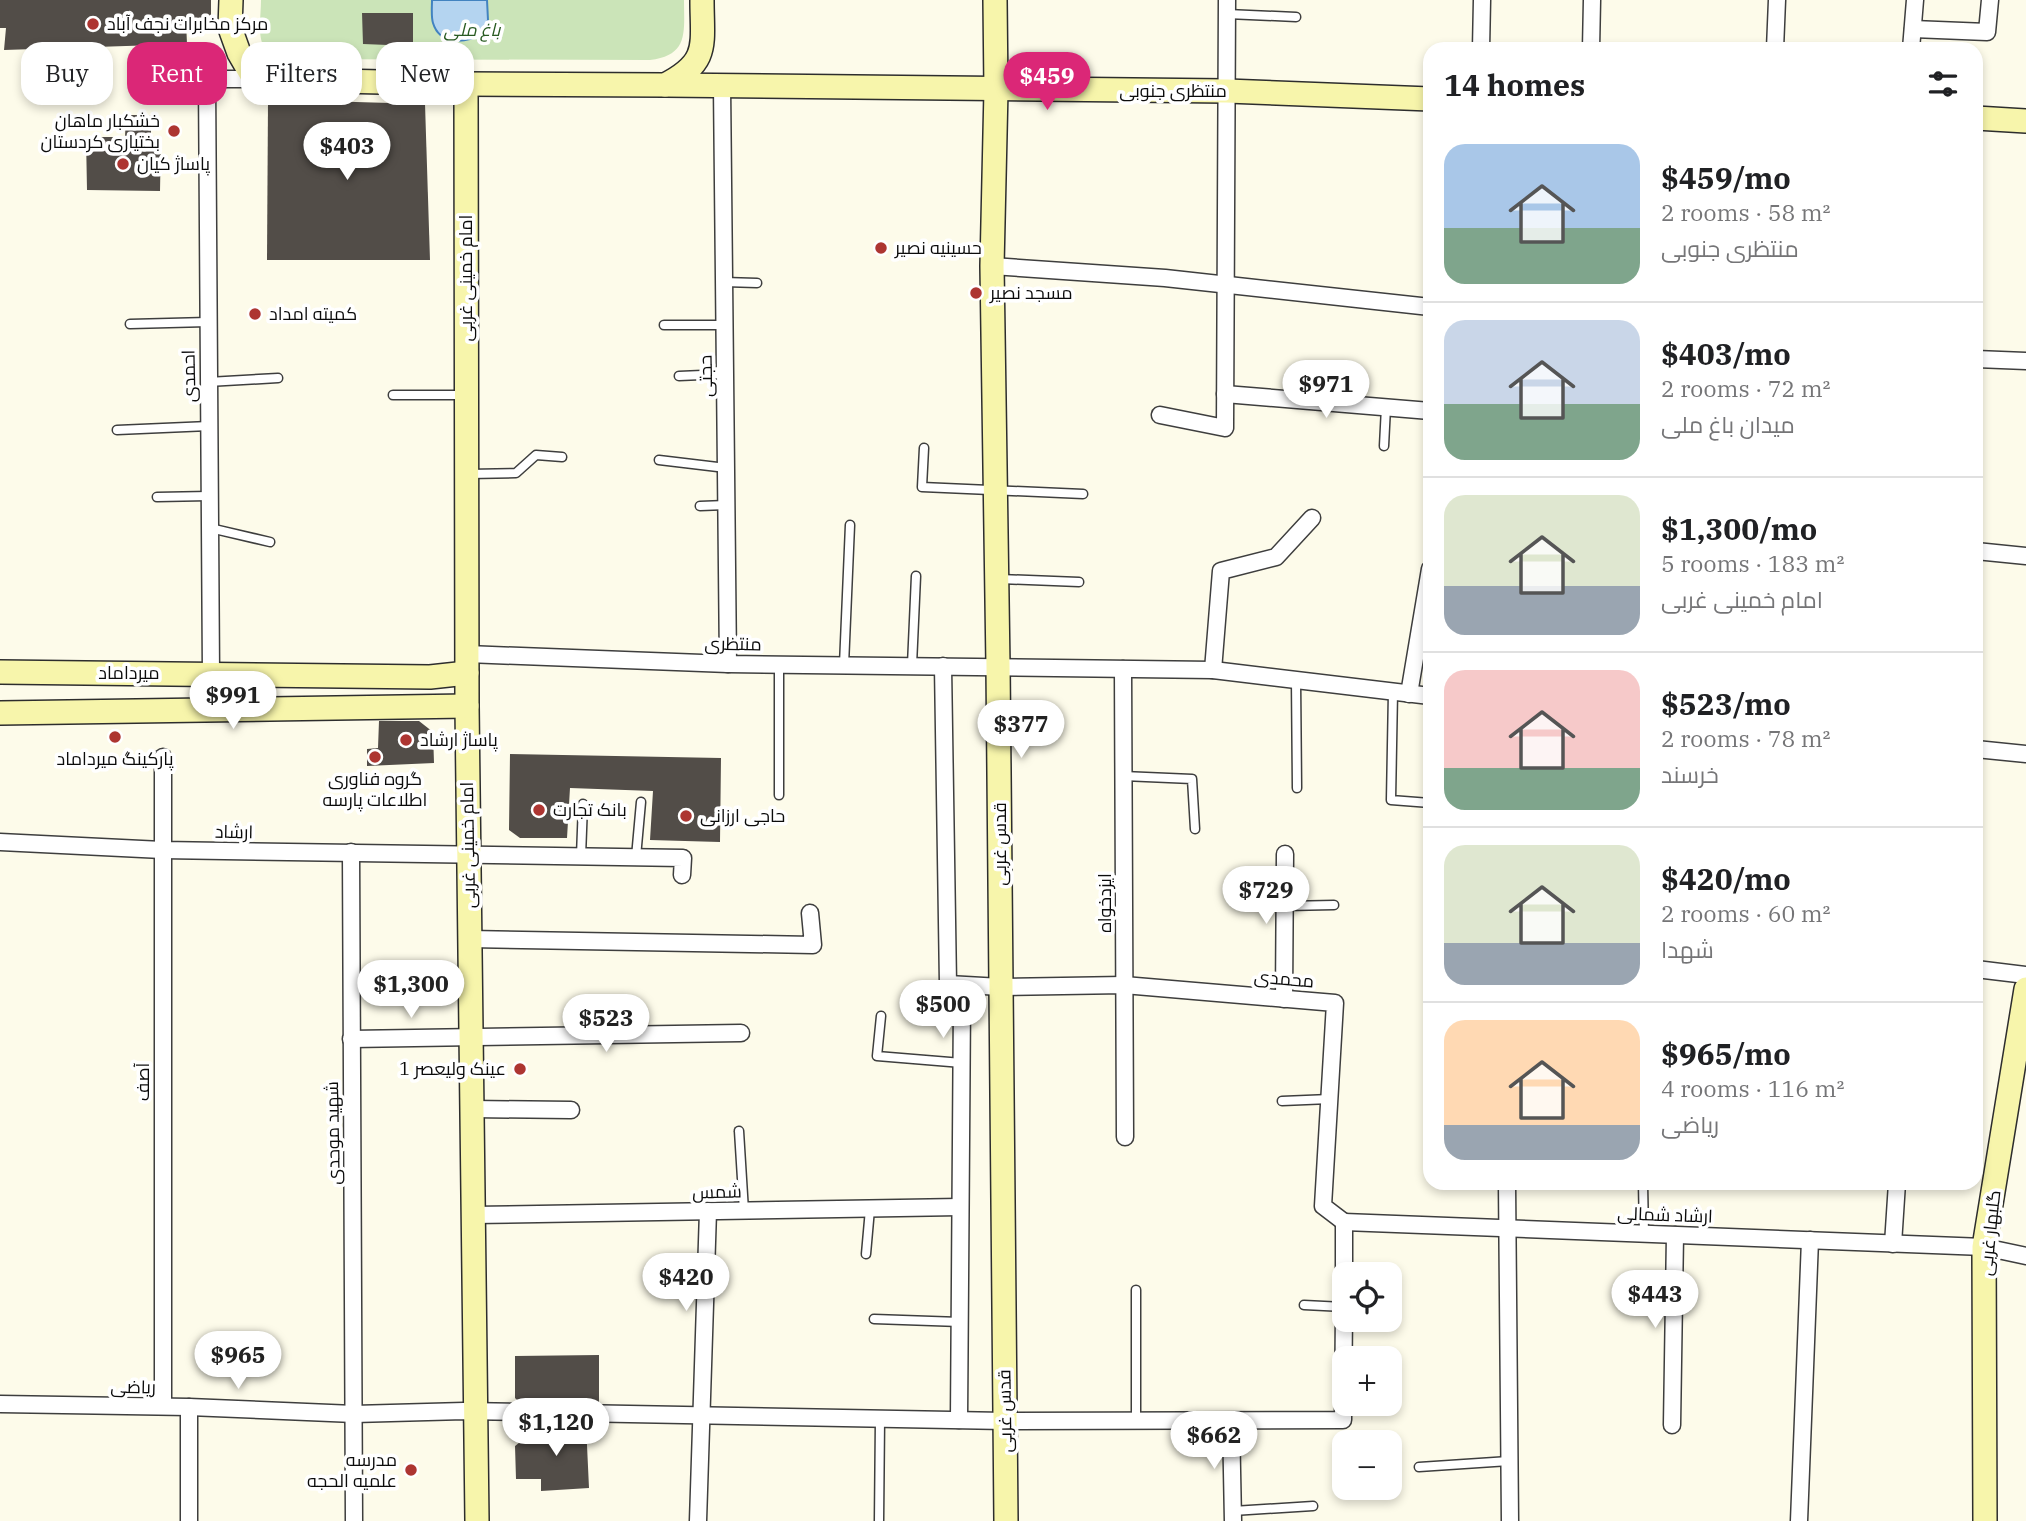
<!DOCTYPE html>
<meta charset="utf-8">
<style>
:root{--surface:#fff;--page:#f6f6f6;--text:#202124;--muted:#757577;--line:#e0e0e0;--accent:#db2777}
body{margin:0;font-family:"IBM Plex Serif",Cairo,serif;background:var(--page);color:var(--text);height:100vh;display:flex;flex-direction:column;font-size:26px;white-space:nowrap}
*{box-sizing:border-box;margin:0}
p{font-size:23px;color:var(--muted)}
.icon{flex:none;width:38px;height:38px;fill:none;stroke:currentColor;stroke-width:2;stroke-linecap:round;stroke-linejoin:round}
.map{position:relative;flex:1;overflow:hidden}
.sheet{position:absolute;left:1423px;top:42px;width:560px;height:1148px;display:flex;flex-direction:column;background:var(--surface);border-radius:21px;box-shadow:0 4px 10px #0003}
.sheet>*{flex:none}
.guide{position:absolute;left:21px;top:42px;width:665px;height:63px;display:flex;gap:14px}
.tools{position:absolute;left:1332px;top:1262px;display:grid;gap:14px}
.tools a{display:grid;place-items:center;width:70px;height:70px;border-radius:14px;background:var(--surface);box-shadow:0 4px 10px #0003;font-size:35px}
.price{position:absolute;translate:-50% -60px;padding:0 16px;border-radius:24px;background:#fff;color:#222;font-size:23px;line-height:46px;filter:drop-shadow(0 2px 4px #0008)}
.price::after{content:'';position:absolute;left:50%;top:42px;width:21px;height:16px;margin-left:-10px;background:inherit;clip-path:polygon(0 0,100% 0,50% 100%)}
.price.on{background:var(--accent);color:#fff}
ul{padding:0;list-style:none}
li{display:flex;align-items:center;gap:21px;height:175px;padding:0 21px}
li+li{border-top:2px solid var(--line)}
li span{display:grid;place-items:center;flex:none;width:196px;height:140px;border-radius:21px;color:#555}
li>.icon{margin-inline-start:auto}
span .icon{width:84px;height:84px;fill:#fffc;stroke-width:1}
li b{font-size:30px}
h2{display:flex;justify-content:space-between;align-items:center;height:84px;padding:0 21px;font-size:30px}
.chip{padding:0 24px;border-radius:21px;background:var(--surface);box-shadow:0 4px 10px #0003;font-size:24px;line-height:63px}
.chip.on{background:var(--accent);color:#fff}
.map>svg:first-child{display:block}
.green{fill:#cbe4b8}
.water{fill:#b4d4f0;stroke:#4283c0;stroke-width:2}
.building{fill:#524d48}
.lines{fill:none;stroke-linecap:round;stroke-linejoin:round}
.lane-casing{stroke:#3e3e3e;stroke-width:11}
.street-casing{stroke:#3e3e3e;stroke-width:19}
.secondary-casing{stroke:#2d2d2d;stroke-width:26}
.lane{stroke:#fff;stroke-width:8}
.street{stroke:#fff;stroke-width:16}
.secondary{stroke:#f7f5ab;stroke-width:23}
.poi-dot{fill:#ad3531;stroke:#fff;stroke-width:2.5}
.labels{text-anchor:middle;stroke-width:7;stroke-linejoin:round;paint-order:stroke}
.poi-label{font-size:18px;fill:#0b0b0b;stroke:#fff;text-anchor:start}
.park-label{font-size:18px;font-style:italic;fill:#295b22;stroke:#fff}
.street-label{font-size:18px;fill:#0b0b0b;stroke:#fff}
</style>
<div class="map">
<svg width="2026" height="1521" viewBox="0 0 2026 1521">
<rect width="100%" height="100%" fill="#fdfbea"/>
<path class="green" d="M 261,0 L 684,0 C 684,32 689,55 650,60 L 276,59 C 254,48 261,22 261,0 Z"/>
<path class="water" d="M 432,0 L 487,0 L 488,20 L 482,34 C 466,43 440,46 433,23 C 431,17 432,7 432,0 Z"/>
<g class="building">
<path d="M 0,0 L 211,0 L 211,20 L 186,21 L 187,44 L 4,50 L 6,28 L 0,28 Z"/>
<path d="M 362,13 L 413,13 L 413,46 L 363,44 Z"/>
<path d="M 321,101 L 425,104 L 430,260 L 267,260 L 268,102 Z"/>
<path d="M 126,115 L 151,115 L 151,137 L 161,137 L 160,191 L 87,190 L 86,137 L 125,137 Z"/>
<path d="M 379,721 L 419,721 L 433,732 L 434,763 L 367,766 L 367,749 L 378,748 Z"/>
<path d="M 510,754 L 721,758 L 720,842 L 650,840 L 653,791 L 570,788 L 567,838 L 520,838 L 509,830 Z"/>
<path d="M 599,1355 L 599,1403 L 519,1402 L 515,1398 L 515,1356 Z"/>
<path d="M 542,1423 L 586,1424 L 589,1488 L 541,1491 L 541,1479 L 516,1479 L 515,1446 L 524,1439 L 556,1437 Z"/>
</g>
<g class="lines">
<g class="lane-casing">
<g id="lane">
<path d="M 1227,14 L 1296,17"/>
<path d="M 724,282 L 757,283"/>
<path d="M 130,324 L 208,322"/>
<path d="M 664,325 L 724,325"/>
<path d="M 679,376 L 725,374"/>
<path d="M 208,382 L 278,378"/>
<path d="M 393,395 L 466,395"/>
<path d="M 117,430 L 209,426"/>
<path d="M 1384,446 L 1386,407"/>
<path d="M 924,448 L 922,487 L 1083,494"/>
<path d="M 659,460 L 726,468"/>
<path d="M 469,474 L 516,473 L 536,455 L 562,457"/>
<path d="M 157,497 L 209,496"/>
<path d="M 700,506 L 726,505"/>
<path d="M 210,528 L 270,542"/>
<path d="M 1000,579 L 1079,582"/>
<path d="M 779,665 L 779,795"/>
<path d="M 844,665 L 850,525"/>
<path d="M 912,665 L 916,576"/>
<path d="M 1296,680 L 1297,788"/>
<path d="M 1393,692 L 1391,800 L 1430,803"/>
<path d="M 1123,776 L 1192,779 L 1195,829"/>
<path d="M 581,856 L 583,804"/>
<path d="M 636,857 L 641,802"/>
<path d="M 1285,906 L 1334,905"/>
<path d="M 881,1016 L 877,1056 L 962,1063"/>
<path d="M 1282,1101 L 1330,1099"/>
<path d="M 739,1131 L 744,1211"/>
<path d="M 1643,1183 L 1644,1234"/>
<path d="M 866,1254 L 870,1209"/>
<path d="M 1304,1305 L 1344,1307"/>
<path d="M 874,1319 L 960,1322"/>
<path d="M 1136,1421 L 1136,1290"/>
<path d="M 1419,1467 L 1509,1461"/>
<path d="M 1233,1511 L 1313,1506"/>
<path d="M 879,1521 L 880,1419"/>
</g>
</g>
<g class="street-casing">
<g id="street">
<path d="M 1913,29 L 1987,32 L 1990,0"/>
<path d="M 1481,49 L 1482,0"/>
<path d="M 1591,49 L 1592,0"/>
<path d="M 1775,49 L 1777,0"/>
<path d="M 1911,49 L 1915,0"/>
<path d="M 722,86 L 728,664"/>
<path d="M 992,266 L 1165,278 L 1430,307"/>
<path d="M 1976,359 L 2026,361"/>
<path d="M 1225,394 L 1430,411"/>
<path d="M 1160,415 L 1225,428 L 1227,0"/>
<path d="M 1976,551 L 2026,556"/>
<path d="M 467,654 L 728,664 L 1213,670 L 1430,696"/>
<path d="M 943,666 L 948,984 L 962,1000 L 959,1420"/>
<path d="M 1123,669 L 1125,1137"/>
<path d="M 1213,670 L 1221,571 L 1276,557 L 1312,518"/>
<path d="M 211,674 L 207,79 L 254,79"/>
<path d="M 1409,694 L 1430,569"/>
<path d="M 1976,749 L 2026,754"/>
<path d="M 0,842 L 162,850 L 683,858 L 682,875"/>
<path d="M 351,852 L 354,1521"/>
<path d="M 470,939 L 813,945 L 810,913"/>
<path d="M 1976,969 L 2026,975"/>
<path d="M 948,984 L 1001,987 L 1124,985 L 1335,1003 L 1323,1206 L 1344,1222"/>
<path d="M 1284,999 L 1285,854"/>
<path d="M 351,1039 L 741,1033"/>
<path d="M 472,1109 L 571,1110"/>
<path d="M 1507,1183 L 1510,1521"/>
<path d="M 473,1215 L 960,1207"/>
<path d="M 1344,1222 L 1984,1247 L 2026,1256"/>
<path d="M 1893,1244 L 1897,1183"/>
<path d="M 1344,1274 L 1344,1222"/>
<path d="M 0,1404 L 189,1407 L 354,1414 L 464,1411 L 1005,1421 L 1343,1420 L 1344,1309"/>
<path d="M 163,1406 L 163,757"/>
<path d="M 1231,1421 L 1233,1521"/>
<path d="M 1672,1425 L 1675,1235"/>
<path d="M 189,1521 L 189,1407"/>
<path d="M 698,1521 L 708,1211"/>
<path d="M 1799,1521 L 1810,1240"/>
</g>
</g>
<g class="secondary-casing">
<g id="secondary">
<path d="M 231,0 L 230,28 L 239,53 L 254,79 L 466,84 L 665,85 C 710,62 702,45 702,0"/>
<path d="M 995,0 L 996,90 L 992,266 L 998,666 L 1006,1521"/>
<path d="M 466,84 L 467,706 L 477,1521"/>
<path d="M 665,85 L 1227,91 L 1430,99"/>
<path d="M 1976,118 L 2026,121"/>
<path d="M 0,672 L 430,677 L 467,673"/>
<path d="M 0,713 L 467,706"/>
<path d="M 1985,1521 L 1984,1247 L 2026,989"/>
</g>
</g>
<use href="#lane" class="lane"/>
<use href="#street" class="street"/>
<use href="#secondary" class="secondary"/>
</g>
<g class="poi-dot">
<circle cx="93" cy="24" r="7"/>
<circle cx="174" cy="131" r="7"/>
<circle cx="123" cy="164" r="7"/>
<circle cx="881" cy="248" r="7"/>
<circle cx="976" cy="293" r="7"/>
<circle cx="255" cy="314" r="7"/>
<circle cx="115" cy="737" r="7"/>
<circle cx="406" cy="740" r="7"/>
<circle cx="375" cy="757" r="7"/>
<circle cx="539" cy="810" r="7"/>
<circle cx="686" cy="816" r="7"/>
<circle cx="520" cy="1069" r="7"/>
<circle cx="411" cy="1470" r="7"/>
</g>
<g class="labels">
<g class="poi-label">
<text x="107" y="30">مرکز مخابرات نجف آباد</text>
<text x="160" y="127" text-anchor="end">خشکبار ماهان<tspan x="160" dy="21">بختیاری کردستان</tspan></text>
<text x="137" y="170">پاساژ کیان</text>
<text x="895" y="254">حسینیه نصیر</text>
<text x="990" y="299">مسجد نصیر</text>
<text x="269" y="320">کمیته امداد</text>
<text x="420" y="746">پاساژ ارشاد</text>
<text x="115" y="765" text-anchor="middle">پارکینگ میرداماد</text>
<text x="375" y="785" text-anchor="middle">گروه فناوری<tspan x="375" dy="21">اطلاعات پارسه</tspan></text>
<text x="553" y="816">بانک تجارت</text>
<text x="700" y="822">حاجی ارزانی</text>
<text x="506" y="1075" text-anchor="end">عینک ولیعصر 1</text>
<text x="397" y="1466" text-anchor="end">مدرسه<tspan x="397" dy="21">علمیه الحجه</tspan></text>
</g>
<g class="park-label">
<text x="472" y="36">باغ ملی</text>
</g>
<g class="street-label">
<text x="1173" y="97">منتظری جنوبی</text>
<text transform="translate(466 278) rotate(-90)" y="6">امام خمینی غربی</text>
<text transform="translate(189 376) rotate(-91)" y="6">احمدی</text>
<text transform="translate(706 376) rotate(-91)" y="6">حجتی</text>
<text transform="translate(733 644) rotate(1)" y="6">منتظری</text>
<text x="129" y="679">میرداماد</text>
<text transform="translate(234 832) rotate(1)" y="6">ارشاد</text>
<text transform="translate(1000 844) rotate(-90)" y="6">قدس غربی</text>
<text transform="translate(468 845) rotate(-91)" y="6">امام خمینی غربی</text>
<text transform="translate(1105 903) rotate(-90)" y="6">ایزدخواه</text>
<text transform="translate(1284 979) rotate(5)" y="6">محمدی</text>
<text transform="translate(143 1082) rotate(-90)" y="6">آصف</text>
<text transform="translate(333 1133) rotate(-91)" y="6">شهید موحدی</text>
<text transform="translate(717 1192) rotate(-1)" y="6">شمس</text>
<text transform="translate(1665 1215) rotate(2)" y="6">ارشاد شمالی</text>
<text transform="translate(1990 1233) rotate(-84)" y="6">گلبهار غربی</text>
<text transform="translate(133 1387) rotate(1)" y="6">ریاضی</text>
<text transform="translate(1005 1411) rotate(-91)" y="6">قدس غربی</text>
</g>
</g>
</svg>
<div class="tools">
<a><svg class="icon" aria-label="locate" viewBox="0 0 24 24"><circle cx="12" cy="12" r="6"/><path d="M12 2v4M12 18v4M2 12h4M18 12h4"/></svg></a>
<a>+</a>
<a>−</a>
</div>
<b class="price on" style="left:1047px;top:112px">$459</b>
<b class="price" style="left:347px;top:182px">$403</b>
<b class="price" style="left:1326px;top:420px">$971</b>
<b class="price" style="left:233px;top:731px">$991</b>
<b class="price" style="left:1021px;top:760px">$377</b>
<b class="price" style="left:1266px;top:926px">$729</b>
<b class="price" style="left:411px;top:1020px">$1,300</b>
<b class="price" style="left:943px;top:1040px">$500</b>
<b class="price" style="left:606px;top:1054px">$523</b>
<b class="price" style="left:686px;top:1313px">$420</b>
<b class="price" style="left:1655px;top:1330px">$443</b>
<b class="price" style="left:238px;top:1391px">$965</b>
<b class="price" style="left:556px;top:1458px">$1,120</b>
<b class="price" style="left:1214px;top:1471px">$662</b>
<div class="guide">
<a class="chip">Buy</a>
<a class="chip on">Rent</a>
<a class="chip">Filters</a>
<a class="chip">New</a>
</div>
<section class="sheet">
<h2>14 homes<svg class="icon" aria-label="filters" viewBox="0 0 24 24"><path d="M4 7h16M4 17h16"/><circle cx="9" cy="7" r="2"/><circle cx="15" cy="17" r="2"/></svg></h2>
<ul>
<li><span style="background:linear-gradient(#a9c7e8 60%,#7fa58c 0)"><svg class="icon" aria-label="home" viewBox="0 0 24 24"><path d="M3 11l9-7 9 7M6 9v11h12V9"/></svg></span><div><b>$459/mo</b><p>2 rooms · 58 m²</p><p>منتظری جنوبی</p></div></li>
<li><span style="background:linear-gradient(#c9d6e8 60%,#7fa58c 0)"><svg class="icon" aria-label="home" viewBox="0 0 24 24"><path d="M3 11l9-7 9 7M6 9v11h12V9"/></svg></span><div><b>$403/mo</b><p>2 rooms · 72 m²</p><p>میدان باغ ملی</p></div></li>
<li><span style="background:linear-gradient(#dfe7d0 65%,#9aa5b1 0)"><svg class="icon" aria-label="home" viewBox="0 0 24 24"><path d="M3 11l9-7 9 7M6 9v11h12V9"/></svg></span><div><b>$1,300/mo</b><p>5 rooms · 183 m²</p><p>امام خمینی غربی</p></div></li>
<li><span style="background:linear-gradient(#f6c9c9 70%,#7fa58c 0)"><svg class="icon" aria-label="home" viewBox="0 0 24 24"><path d="M3 11l9-7 9 7M6 9v11h12V9"/></svg></span><div><b>$523/mo</b><p>2 rooms · 78 m²</p><p>خرسند</p></div></li>
<li><span style="background:linear-gradient(#dfe7d0 70%,#9aa5b1 0)"><svg class="icon" aria-label="home" viewBox="0 0 24 24"><path d="M3 11l9-7 9 7M6 9v11h12V9"/></svg></span><div><b>$420/mo</b><p>2 rooms · 60 m²</p><p>شهدا</p></div></li>
<li><span style="background:linear-gradient(#ffd9b3 75%,#9aa5b1 0)"><svg class="icon" aria-label="home" viewBox="0 0 24 24"><path d="M3 11l9-7 9 7M6 9v11h12V9"/></svg></span><div><b>$965/mo</b><p>4 rooms · 116 m²</p><p>ریاضی</p></div></li>
</ul>
</section>
</div>
